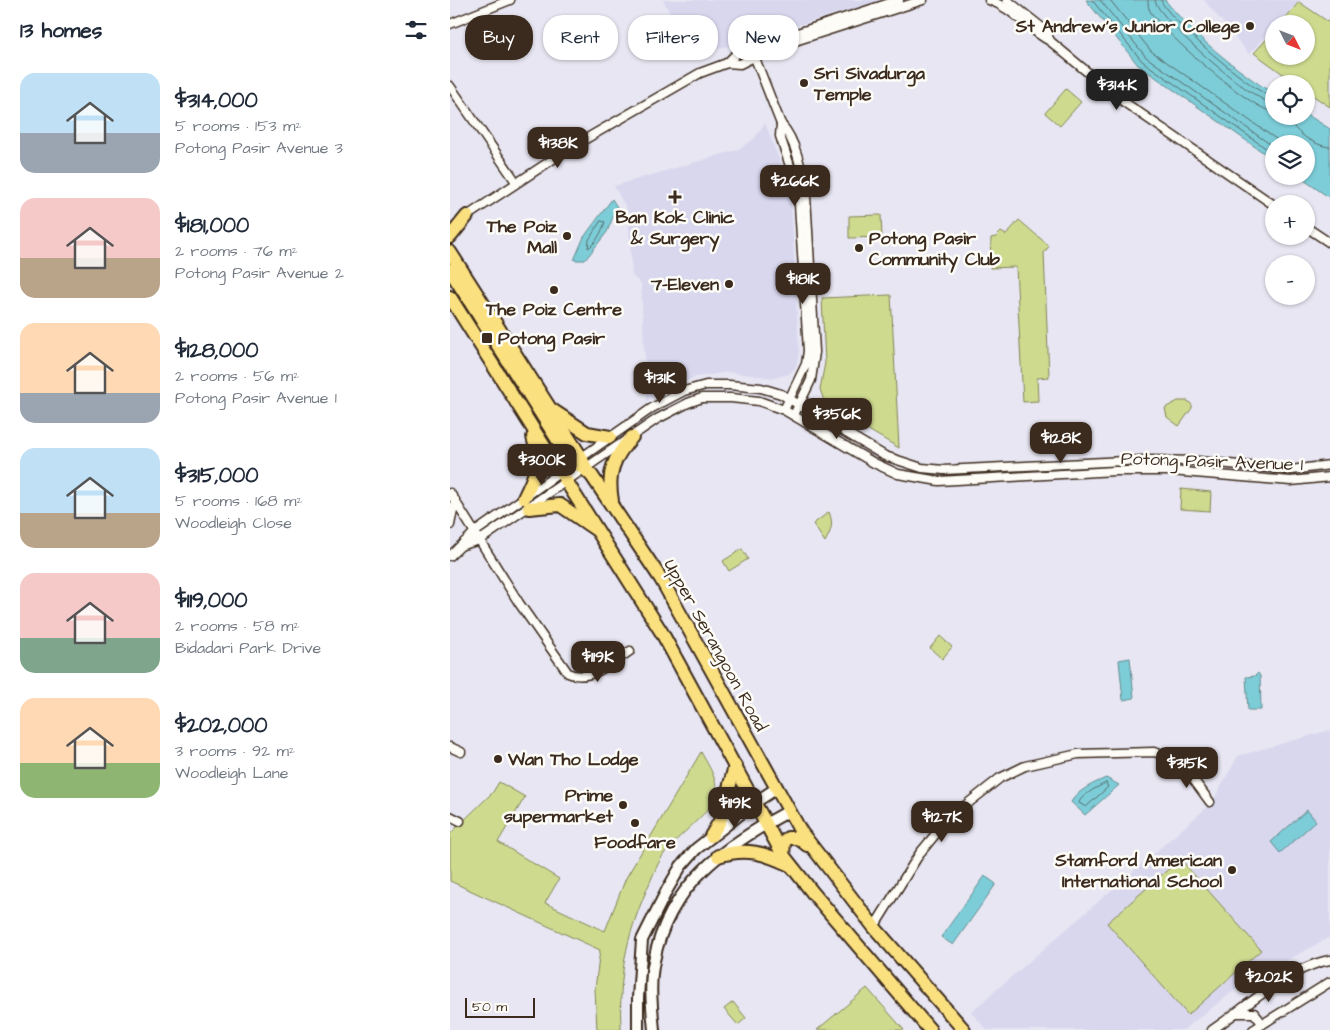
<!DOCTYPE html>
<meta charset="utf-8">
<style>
:root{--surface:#fff;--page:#f6f6f7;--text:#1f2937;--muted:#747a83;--accent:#3b2a1e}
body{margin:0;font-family:"Architects Daughter",sans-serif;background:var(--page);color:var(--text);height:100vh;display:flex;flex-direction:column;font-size:19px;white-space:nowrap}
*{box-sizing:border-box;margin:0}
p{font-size:16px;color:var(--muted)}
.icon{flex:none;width:28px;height:28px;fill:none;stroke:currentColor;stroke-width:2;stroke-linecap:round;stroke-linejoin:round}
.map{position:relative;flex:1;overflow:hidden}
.details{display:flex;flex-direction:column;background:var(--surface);width:450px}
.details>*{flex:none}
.top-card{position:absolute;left:15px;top:15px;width:475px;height:45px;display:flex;gap:10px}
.needle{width:32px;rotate:132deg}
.buttons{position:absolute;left:815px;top:15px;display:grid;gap:10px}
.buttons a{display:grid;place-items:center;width:50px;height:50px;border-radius:50%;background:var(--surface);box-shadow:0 1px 4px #0004;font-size:25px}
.scale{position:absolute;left:15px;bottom:12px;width:70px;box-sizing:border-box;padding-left:5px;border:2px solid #3b2a1e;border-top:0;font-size:14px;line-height:18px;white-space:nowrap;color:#3b2a1e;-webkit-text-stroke:4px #fdfcf7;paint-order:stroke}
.price{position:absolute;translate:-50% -42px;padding:0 11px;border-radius:10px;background:var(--accent);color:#fff;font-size:16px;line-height:32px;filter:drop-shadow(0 1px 2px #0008)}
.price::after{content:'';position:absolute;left:50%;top:30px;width:15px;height:11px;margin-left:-8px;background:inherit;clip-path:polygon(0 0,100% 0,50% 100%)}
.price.current{background:#222;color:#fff}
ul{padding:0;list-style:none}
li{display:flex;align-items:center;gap:15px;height:125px;padding:0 20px}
li span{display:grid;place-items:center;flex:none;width:140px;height:100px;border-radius:15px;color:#555}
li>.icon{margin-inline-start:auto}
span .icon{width:60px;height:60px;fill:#fffc;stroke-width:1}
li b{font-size:21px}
h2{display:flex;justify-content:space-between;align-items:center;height:60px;padding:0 20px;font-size:21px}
.tag{padding:0 18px;border-radius:20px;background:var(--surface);box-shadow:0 1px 4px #0004;font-size:18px;line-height:45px}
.tag.current{background:var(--accent);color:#fff}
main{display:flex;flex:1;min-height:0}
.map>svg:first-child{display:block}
.built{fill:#d8d7ee}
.green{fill:#cedb8f;stroke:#848256}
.water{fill:#7dcdd9;stroke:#638c8e}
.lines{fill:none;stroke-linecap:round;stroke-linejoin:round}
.shore{stroke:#556b69;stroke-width:1}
.minor-casing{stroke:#3b2a1e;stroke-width:11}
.tertiary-casing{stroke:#3b2a1e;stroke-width:14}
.primary-casing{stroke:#3b2a1e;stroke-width:16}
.minor{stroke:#fdfcf7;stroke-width:8}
.tertiary{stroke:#fdfcf7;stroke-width:10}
.primary{stroke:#fbe080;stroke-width:12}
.poi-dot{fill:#3b2a1e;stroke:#fdfcf7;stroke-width:2}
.labels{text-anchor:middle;stroke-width:5;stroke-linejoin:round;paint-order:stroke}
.poi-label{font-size:18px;font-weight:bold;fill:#3b2a1e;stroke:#fdfcf7;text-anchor:end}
.street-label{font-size:18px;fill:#3b2a1e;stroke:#fdfcf7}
</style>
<main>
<section class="details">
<h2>13 homes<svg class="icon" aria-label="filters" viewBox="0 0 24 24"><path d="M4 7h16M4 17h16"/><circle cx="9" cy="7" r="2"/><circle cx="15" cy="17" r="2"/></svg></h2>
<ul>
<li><span style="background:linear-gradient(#bfe0f5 60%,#9aa5b1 0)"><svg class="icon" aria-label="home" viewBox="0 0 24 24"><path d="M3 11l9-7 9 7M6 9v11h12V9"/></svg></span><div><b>$314,000</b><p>5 rooms · 153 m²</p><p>Potong Pasir Avenue 3</p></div></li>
<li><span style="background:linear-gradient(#f6c9c9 60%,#b9a48a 0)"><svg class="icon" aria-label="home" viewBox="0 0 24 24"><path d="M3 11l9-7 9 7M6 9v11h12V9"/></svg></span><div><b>$181,000</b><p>2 rooms · 76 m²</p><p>Potong Pasir Avenue 2</p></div></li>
<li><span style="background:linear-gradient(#ffd9b3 70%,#9aa5b1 0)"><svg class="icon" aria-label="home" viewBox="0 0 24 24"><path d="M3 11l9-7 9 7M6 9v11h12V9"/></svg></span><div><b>$128,000</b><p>2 rooms · 56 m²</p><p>Potong Pasir Avenue 1</p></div></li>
<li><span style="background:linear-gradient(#bfe0f5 65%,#b9a48a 0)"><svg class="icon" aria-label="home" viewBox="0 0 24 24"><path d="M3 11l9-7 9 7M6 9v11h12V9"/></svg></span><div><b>$315,000</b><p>5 rooms · 168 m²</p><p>Woodleigh Close</p></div></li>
<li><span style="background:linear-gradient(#f6c9c9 65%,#7fa58c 0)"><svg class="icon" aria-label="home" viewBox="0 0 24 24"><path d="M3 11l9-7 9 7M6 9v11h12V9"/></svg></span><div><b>$119,000</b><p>2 rooms · 58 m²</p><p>Bidadari Park Drive</p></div></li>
<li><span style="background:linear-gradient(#ffd9b3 65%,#8fb573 0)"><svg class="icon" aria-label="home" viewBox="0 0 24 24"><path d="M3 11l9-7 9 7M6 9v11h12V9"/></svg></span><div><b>$202,000</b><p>3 rooms · 92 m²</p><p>Woodleigh Lane</p></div></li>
</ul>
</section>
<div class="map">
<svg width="880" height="1030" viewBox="0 0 880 1030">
<rect width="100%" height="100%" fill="#e7e6f2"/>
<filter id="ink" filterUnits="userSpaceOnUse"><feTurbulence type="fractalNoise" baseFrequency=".02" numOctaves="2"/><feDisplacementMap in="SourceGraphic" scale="10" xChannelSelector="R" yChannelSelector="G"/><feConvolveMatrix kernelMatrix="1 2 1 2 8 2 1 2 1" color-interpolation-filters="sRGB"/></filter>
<g filter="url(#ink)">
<g class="built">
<path d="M 213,0 L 432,0 L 244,56 Z"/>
<path d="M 754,0 L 850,0 L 828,24 L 824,24 L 824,28 L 799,54 Z"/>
<path d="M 315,123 L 336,178 L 341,200 L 349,353 L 346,367 L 339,374 L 324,378 L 278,372 L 246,377 L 216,388 L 197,401 L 191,284 L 182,276 L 178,211 L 164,186 L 287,150 L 303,140 Z"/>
<path d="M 880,730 L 880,937 L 793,984 L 733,1030 L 537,1030 L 521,1012 L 762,803 L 788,756 Z"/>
</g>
<g class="green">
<path d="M 849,2 L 880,23 L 880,107 L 856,91 L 856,84 L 847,84 L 804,53 L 824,31 L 824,56 L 856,56 L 856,24 L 830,24 Z"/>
<path d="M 616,89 L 631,102 L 610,126 L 595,113 Z"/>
<path d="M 431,215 L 432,237 L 399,238 L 399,216 Z"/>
<path d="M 569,220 L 599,246 L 594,253 L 599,377 L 587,378 L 588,401 L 573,402 L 566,267 L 540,268 L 541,238 L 546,237 L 551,232 L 556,235 Z"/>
<path d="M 441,295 L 449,448 L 383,409 L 373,398 L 370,389 L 375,363 L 372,298 Z"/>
<path d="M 728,401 L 738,401 L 742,405 L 742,408 L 729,426 L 717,417 L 715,408 Z"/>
<path d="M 731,489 L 761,492 L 760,511 L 730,509 Z"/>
<path d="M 379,512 C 384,524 381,531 375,542 L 363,524 Z"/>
<path d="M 292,549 L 298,559 L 279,571 L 273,561 Z"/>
<path d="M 490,636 L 502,647 L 492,659 L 480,648 Z"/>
<path d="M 251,752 C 259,767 272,784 263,802 C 258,813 226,838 216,851 C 207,863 203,876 197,889 C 175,940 169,974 171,1030 L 147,1030 L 145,989 L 150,950 L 0,881 L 0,834 L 43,792 L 49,782 L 75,797 L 48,842 L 109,879 L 95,903 L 155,931 L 176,878 Z"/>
<path d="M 730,859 L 811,950 L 738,1015 L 657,923 Z"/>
<path d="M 417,988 L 454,1030 L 367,1030 Z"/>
<path d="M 283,1002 L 296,1018 L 288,1025 L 274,1009 Z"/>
</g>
<g class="water">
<path d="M 636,0 L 715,0 C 743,35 786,70 824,94 L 824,116 L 856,116 L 856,114 L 880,129 L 880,198 L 848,176 L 856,176 L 856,144 L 824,144 L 824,160 L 688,65 Z"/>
<path d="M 162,199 L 167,207 L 157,232 L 135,260 L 124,260 L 134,237 Z"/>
<path d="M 680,658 L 684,698 L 673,700 L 669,660 Z"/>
<path d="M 808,673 L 810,676 L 811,710 L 798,710 L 796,677 L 805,676 Z"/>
<path d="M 656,778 L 669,785 L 635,815 L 621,802 C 628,790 644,783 656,778 Z"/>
<path d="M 857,810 L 866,821 L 830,853 L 821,842 Z"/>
<path d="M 535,876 L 546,884 L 503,945 L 491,937 Z"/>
</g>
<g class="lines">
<g class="shore">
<path d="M 642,0 L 692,61 L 824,154"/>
<path d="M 650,0 L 696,57 L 824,147"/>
<path d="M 660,0 L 701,51 L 833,144"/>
<path d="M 698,0 C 698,4 698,7 700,11 C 712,31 802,111 824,112"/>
<path d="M 705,0 C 706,18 805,103 824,104"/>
<path d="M 711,0 C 713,15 808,96 824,98"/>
<path d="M 838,116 C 841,131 865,146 880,147"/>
<path d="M 151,221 L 155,222 C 152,231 146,244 138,248 L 139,240 Z"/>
<path d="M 656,783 L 658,787 L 636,807 L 629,803 C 630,796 649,786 656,783 Z"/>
</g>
<g class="minor-casing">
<g id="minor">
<path d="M 539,0 C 563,8 578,30 600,41 L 671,100 L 824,205"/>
<path d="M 557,0 L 595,30 L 600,41"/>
<path d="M 0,24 L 60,0"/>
<path d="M 301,48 L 331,124 C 347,141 352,173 356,196 L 365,352 L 361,380 L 344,415"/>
<path d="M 277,63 L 287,53 L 301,48 L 449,0"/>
<path d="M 0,86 L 66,182"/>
<path d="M 331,124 L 330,136 L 345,181 L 349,204 L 358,351 L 356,364 L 334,410"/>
<path d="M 17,216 L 120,148 L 250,73 L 277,63 L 290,64 L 320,49 L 473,0"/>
<path d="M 856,227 L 880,243"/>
<path d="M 0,493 L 69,603 L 118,673 C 139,683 163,662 180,651"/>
<path d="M 0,525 L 5,500"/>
<path d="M 13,545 L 30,540 L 207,419 L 238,403 L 252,398 L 281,398 L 309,401 L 334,410 L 424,463 L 448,474 L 489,481 L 665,471 L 721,471 L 841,481 L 880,477"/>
<path d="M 0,556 L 25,532 L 202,408 L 234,391 L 256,385 L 279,385 L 311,388 L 331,394 L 435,456 L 472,468 L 494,470 L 694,460 L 748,461 L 841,470 L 880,465"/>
<path d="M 0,747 L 11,752"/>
<path d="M 0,816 L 10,821"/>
<path d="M 424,927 L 470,853 L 498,819 L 550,778 L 575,766 L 628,754 L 704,752 L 724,758 L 732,764 L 760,802"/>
<path d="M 785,1013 L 804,1013 L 812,1023"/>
<path d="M 762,1030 C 795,1008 841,966 880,960"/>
<path d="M 803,1030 L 880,982"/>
</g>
</g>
<g class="tertiary-casing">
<g id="tertiary">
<path d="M 188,1030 L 188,998 L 192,940 L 217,890 L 231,866 L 246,849 L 304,803 L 327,788"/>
<path d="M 204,1030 C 202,1008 199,984 204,961 C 218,885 276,845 339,811"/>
</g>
</g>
<g class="primary-casing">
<g id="primary">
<path d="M 0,237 L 17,216"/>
<path d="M 0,252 L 131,457 L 136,469"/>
<path d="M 0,270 L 116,453 C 124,463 134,467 142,476 L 211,579 L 351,832 L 424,927 L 514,1030"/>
<path d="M 0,297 L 212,633 L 333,855 L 363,893 L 480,1030"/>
<path d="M 102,410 L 137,433 L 160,437"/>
<path d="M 74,498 C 86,474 91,463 83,437"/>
<path d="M 162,501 C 157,473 163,458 182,437"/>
<path d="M 79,508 L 110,505 L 145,529"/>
<path d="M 261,836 L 270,821 L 285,766"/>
<path d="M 333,855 L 334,842 L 338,838 L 348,838 L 357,845"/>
<path d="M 268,856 C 296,847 315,853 340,865"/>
</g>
</g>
<use href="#minor" class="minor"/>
<use href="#tertiary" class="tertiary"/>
<use href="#primary" class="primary"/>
</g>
</g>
<g class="poi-dot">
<circle cx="800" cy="26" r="5"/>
<circle cx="354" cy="83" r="5"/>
<path d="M222.5 189.5h5v5h5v5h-5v5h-5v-5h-5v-5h5z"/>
<circle cx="117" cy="236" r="5"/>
<circle cx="409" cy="248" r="5"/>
<circle cx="279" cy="284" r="5"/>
<circle cx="104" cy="290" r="5"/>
<rect x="31" y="332" width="12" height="12" rx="2.5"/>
<circle cx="48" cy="759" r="5"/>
<circle cx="173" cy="805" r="5"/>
<circle cx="185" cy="823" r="5"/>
<circle cx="782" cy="870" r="5"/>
</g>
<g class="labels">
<g class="poi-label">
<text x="790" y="32">St Andrew's Junior College</text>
<text x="364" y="79" text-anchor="start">Sri Sivadurga<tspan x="364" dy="21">Temple</tspan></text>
<text x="225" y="223" text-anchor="middle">Ban Kok Clinic<tspan x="225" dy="21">&amp; Surgery</tspan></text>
<text x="107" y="232">The Poiz<tspan x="107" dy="21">Mall</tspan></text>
<text x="419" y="244" text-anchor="start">Potong Pasir<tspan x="419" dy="21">Community Club</tspan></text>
<text x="269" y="290">7-Eleven</text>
<text x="104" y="315" text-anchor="middle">The Poiz Centre</text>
<text x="48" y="344" text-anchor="start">Potong Pasir</text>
<text x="58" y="765" text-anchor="start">Wan Tho Lodge</text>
<text x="163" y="801">Prime<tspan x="163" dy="21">supermarket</tspan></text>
<text x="185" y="848" text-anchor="middle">Foodfare</text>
<text x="772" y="866">Stamford American<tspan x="772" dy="21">International School</tspan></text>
</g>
<g class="street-label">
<text transform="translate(762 461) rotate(2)" y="6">Potong Pasir Avenue 1</text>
<text transform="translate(266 645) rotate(61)" y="6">Upper Serangoon Road</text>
</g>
</g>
</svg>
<div class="buttons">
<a><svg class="needle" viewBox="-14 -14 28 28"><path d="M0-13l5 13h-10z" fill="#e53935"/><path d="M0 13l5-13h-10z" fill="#747a83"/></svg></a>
<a><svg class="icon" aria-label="locate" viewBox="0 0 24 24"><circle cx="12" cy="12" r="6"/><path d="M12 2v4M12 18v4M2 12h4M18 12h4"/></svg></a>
<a><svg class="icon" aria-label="layers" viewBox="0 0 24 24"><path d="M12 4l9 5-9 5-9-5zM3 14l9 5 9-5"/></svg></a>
<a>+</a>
<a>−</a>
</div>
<div class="scale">50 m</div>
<b class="price current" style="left:667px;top:111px">$314K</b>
<b class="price" style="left:108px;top:169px">$138K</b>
<b class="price" style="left:345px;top:207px">$266K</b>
<b class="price" style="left:353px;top:305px">$181K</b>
<b class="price" style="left:210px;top:404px">$131K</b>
<b class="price" style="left:387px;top:440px">$356K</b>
<b class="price" style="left:611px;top:464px">$128K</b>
<b class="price" style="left:92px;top:486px">$300K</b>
<b class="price" style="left:148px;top:683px">$119K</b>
<b class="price" style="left:737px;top:789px">$315K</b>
<b class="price" style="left:285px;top:829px">$119K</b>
<b class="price" style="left:492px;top:843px">$127K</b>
<b class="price" style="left:819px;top:1003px">$202K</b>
<div class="top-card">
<a class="tag current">Buy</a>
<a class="tag">Rent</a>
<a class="tag">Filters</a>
<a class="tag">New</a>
</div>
</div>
</main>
